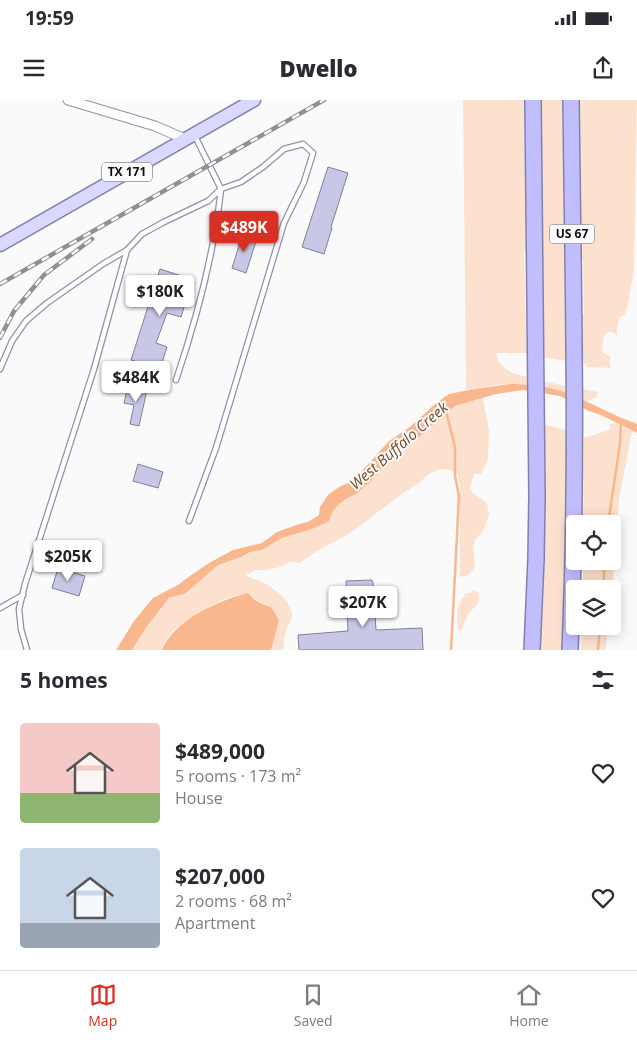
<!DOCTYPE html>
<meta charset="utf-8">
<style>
:root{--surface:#fff;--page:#f7f7f7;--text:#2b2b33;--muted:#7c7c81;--line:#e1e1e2;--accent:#d93025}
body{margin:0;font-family:"Open Sans",sans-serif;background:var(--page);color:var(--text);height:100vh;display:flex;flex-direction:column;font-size:19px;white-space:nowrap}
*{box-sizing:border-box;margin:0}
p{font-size:16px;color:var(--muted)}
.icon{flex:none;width:28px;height:28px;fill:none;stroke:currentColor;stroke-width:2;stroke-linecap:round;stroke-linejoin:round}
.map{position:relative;height:550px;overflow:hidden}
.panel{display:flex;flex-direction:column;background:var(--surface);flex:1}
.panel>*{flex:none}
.controls{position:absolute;left:566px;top:415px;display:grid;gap:10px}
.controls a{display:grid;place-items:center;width:55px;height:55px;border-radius:5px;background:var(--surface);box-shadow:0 2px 12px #0003;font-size:25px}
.price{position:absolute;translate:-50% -42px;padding:0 11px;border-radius:5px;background:#fff;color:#222;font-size:16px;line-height:32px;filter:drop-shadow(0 1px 2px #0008)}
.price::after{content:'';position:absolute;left:50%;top:30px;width:15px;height:11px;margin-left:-8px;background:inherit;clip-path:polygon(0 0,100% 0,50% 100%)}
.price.selected{background:var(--accent);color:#fff}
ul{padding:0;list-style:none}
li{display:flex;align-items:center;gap:15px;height:125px;padding:0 20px}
li span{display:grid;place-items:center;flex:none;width:140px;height:100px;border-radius:5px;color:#555}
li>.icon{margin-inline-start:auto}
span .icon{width:60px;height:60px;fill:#fffc;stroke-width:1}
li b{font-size:21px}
h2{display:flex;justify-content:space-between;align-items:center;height:60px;padding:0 20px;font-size:21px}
.status{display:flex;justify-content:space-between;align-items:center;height:35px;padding:0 25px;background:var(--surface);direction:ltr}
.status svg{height:14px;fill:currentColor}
header{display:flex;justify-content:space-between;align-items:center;height:65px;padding:0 20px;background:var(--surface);font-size:22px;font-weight:800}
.dock{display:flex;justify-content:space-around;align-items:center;height:70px;border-top:1px solid var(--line);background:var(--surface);font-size:14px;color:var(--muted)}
.dock a{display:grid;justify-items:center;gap:2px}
.dock .selected{color:var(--accent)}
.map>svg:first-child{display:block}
.green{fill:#fde1cf}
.water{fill:#f8b78c}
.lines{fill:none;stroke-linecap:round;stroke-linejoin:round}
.stream{stroke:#f8b78c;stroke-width:2.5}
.building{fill:#c8c7e6;stroke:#807f9b}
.lane-casing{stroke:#908fac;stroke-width:7}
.street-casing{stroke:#908fac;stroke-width:11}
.primary-casing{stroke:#8280ad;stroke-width:15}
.highway-casing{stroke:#8280ad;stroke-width:18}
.lane{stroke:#fff;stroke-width:4.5}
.street{stroke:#fff;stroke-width:9}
.primary{stroke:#dad8fe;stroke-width:12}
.highway{stroke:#c1befe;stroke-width:15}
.rail-casing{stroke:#8f8f94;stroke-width:4.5}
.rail{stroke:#fafafa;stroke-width:2.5;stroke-dasharray:8;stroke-linecap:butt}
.labels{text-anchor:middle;stroke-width:4;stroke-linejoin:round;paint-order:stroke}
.shield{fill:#fafafa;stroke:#55545b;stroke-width:1}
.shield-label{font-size:12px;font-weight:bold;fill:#0e0d17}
.water-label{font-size:15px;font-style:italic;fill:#7d4821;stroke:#fafafa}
</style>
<div class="status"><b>19:59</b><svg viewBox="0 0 49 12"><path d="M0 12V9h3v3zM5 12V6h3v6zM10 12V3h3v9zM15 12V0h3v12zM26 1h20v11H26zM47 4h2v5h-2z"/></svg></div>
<header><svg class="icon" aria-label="menu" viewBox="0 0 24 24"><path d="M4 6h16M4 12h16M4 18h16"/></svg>Dwello<svg class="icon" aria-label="share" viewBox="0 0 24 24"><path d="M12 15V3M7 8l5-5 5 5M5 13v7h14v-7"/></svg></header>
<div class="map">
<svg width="637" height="550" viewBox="0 0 637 550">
<rect width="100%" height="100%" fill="#fafafa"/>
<g class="green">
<path d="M 463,0 L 524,0 L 526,149 L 524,150 L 527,253 L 496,253 C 497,259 500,265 506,269 C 513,274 523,276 532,278 C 554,284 576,288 598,292 L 597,297 L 585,302 C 562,292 538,284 512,284 C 498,284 483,288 469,290 L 466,289 Z"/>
<path d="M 539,0 L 562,0 L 566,261 L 543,257 Z"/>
<path d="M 579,0 L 637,0 L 634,171 L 629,198 L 625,215 L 620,217 L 617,227 L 617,235 L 610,231 L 605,234 L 603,240 L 602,252 L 608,256 L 611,256 C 609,260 609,264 611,268 L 587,267 L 583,262 L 583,257 L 582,215 L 584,214 L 583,160 L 581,160 Z"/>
<path d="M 483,298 L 489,330 L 488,359 L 481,374 L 474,374 L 470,388 L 473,393 L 487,403 L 489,414 L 486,424 L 482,432 L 475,440 L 473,449 L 475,466 L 469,475 L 460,477 L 460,386 L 458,374 L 451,370 L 441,369 L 429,374 L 416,385 L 403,393 L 352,432 L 321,449 L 299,463 L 289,462 L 280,467 L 267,470 L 256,470 L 246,475 C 252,479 258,480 264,483 C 275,488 292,503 292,515 C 292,521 288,525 286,530 C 284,536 284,544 283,550 L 271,550 L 279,520 L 268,505 C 260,504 256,500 251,495 C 244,495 237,495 231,497 C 212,503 185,519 171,533 C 167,538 164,544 162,550 L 132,550 L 145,529 L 169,498 L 186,493 L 218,465 L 241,457 L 250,452 L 262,450 L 282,438 L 312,429 L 333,411 L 338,405 L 346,399 L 356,394 L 370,382 L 398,352 L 418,338 L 455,306 Z"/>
<path d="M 615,323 L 632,331 L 619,400 L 612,489 L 583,489 L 583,461 L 612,461 L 612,424 L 583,424 L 584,337 L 591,336 L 611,329 L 609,325 Z"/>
<path d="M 543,324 L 566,330 C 567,404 567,477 561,550 L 539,550 Z"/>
<path d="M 473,490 L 479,493 C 481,505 474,506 468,515 C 465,520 463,526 461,531 L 458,529 C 456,514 456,505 466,493 L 470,493 Z"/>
<path d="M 582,526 L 608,526 L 605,550 L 581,550 Z"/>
</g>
<g class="water">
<path d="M 510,284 C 527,284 545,286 561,291 C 587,300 611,315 637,324 L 637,333 L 601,315 L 589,311 L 560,296 L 523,290 L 496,294 L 455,306 L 418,338 L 398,352 L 370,382 L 356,394 L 346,399 L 338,405 L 333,411 L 329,421 L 312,429 L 282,438 L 262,450 L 250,452 L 241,457 L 218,465 L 186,493 L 169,498 L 145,529 L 132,550 L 116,550 L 134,521 L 153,498 L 178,485 L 187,478 L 209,463 L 233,450 L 262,443 L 277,432 L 299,424 L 308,422 L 319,415 L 320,407 L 328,395 L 339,387 L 348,383 L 360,373 L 389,341 L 410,327 L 435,304 L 449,294 L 469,290 Z"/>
<path d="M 248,493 L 255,500 L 262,504 L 271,507 L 279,520 L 271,550 L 162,550 C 175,519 217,501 248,493 Z"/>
</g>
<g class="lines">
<g class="stream">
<path d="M 446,311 L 455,347 L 455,376 L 459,396 L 451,550"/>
<path d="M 608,424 L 620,344 L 621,324"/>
<path d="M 603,489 L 605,461"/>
<path d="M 598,550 L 600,526"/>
</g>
</g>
<g class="building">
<path d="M 328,67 L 348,73 L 331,127 L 332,128 L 324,154 L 302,147 Z"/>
<path d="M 243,133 L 257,138 L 246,173 L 232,168 Z"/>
<path d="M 160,169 L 188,178 L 185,189 L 189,191 L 181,217 L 167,213 L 156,243 L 167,247 L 160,269 L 131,260 Z"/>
<path d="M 128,285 L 147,290 L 139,326 L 130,324 L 134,305 L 124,303 Z"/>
<path d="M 138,364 L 163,372 L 158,388 L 133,381 Z"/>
<path d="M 58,468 L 85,476 L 79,496 L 52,488 Z"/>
<path d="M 372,480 L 372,482 L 373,482 L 376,530 L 422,528 L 423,550 L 299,550 L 298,535 L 348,531 L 346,481 Z"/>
</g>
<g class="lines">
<g class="lane-casing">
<g id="lane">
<path d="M 0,269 L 12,241 L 26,221 L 47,203 L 103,164 L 127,150"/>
<path d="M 176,280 C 197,218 214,154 221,89"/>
<path d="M 189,421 L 216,348 L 284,123 L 304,82 L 313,53 L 303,44 L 284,49 L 263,67 L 241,82 L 221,89 L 195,36"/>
<path d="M 0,508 L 23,495"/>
<path d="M 27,550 L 21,529 L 19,509 L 25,484 L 94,269 L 127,150 L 142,134 L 164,122 L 208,101 L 221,89"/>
</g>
</g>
<g class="street-casing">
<path id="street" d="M 68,0 L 155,26 L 185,39"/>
</g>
<g class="primary-casing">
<path id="primary" d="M 0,145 L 254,0"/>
</g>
<g class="highway-casing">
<g id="highway">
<path d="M 532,550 L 536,459 L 537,397 L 533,0"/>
<path d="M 570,550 C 578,367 573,183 571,0"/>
</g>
</g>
<use href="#lane" class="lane"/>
<use href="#street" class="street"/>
<use href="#primary" class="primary"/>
<use href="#highway" class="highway"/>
<g class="rail-casing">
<g id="rail">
<path d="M 0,184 L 324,0"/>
<path d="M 0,238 L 14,211 L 44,175 L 92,139"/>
</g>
</g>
<use href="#rail" class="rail"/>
</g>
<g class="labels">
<g class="shield">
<rect x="102" y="62.5" width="50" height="19" rx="4"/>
<rect x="549.5" y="124.5" width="45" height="19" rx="4"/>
</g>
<g class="shield-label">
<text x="127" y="76">TX 171</text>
<text x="572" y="138">US 67</text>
</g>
<g class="water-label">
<text transform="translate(399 346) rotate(-41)" y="5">West Buffalo Creek</text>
</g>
</g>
</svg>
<div class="controls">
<a><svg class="icon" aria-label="locate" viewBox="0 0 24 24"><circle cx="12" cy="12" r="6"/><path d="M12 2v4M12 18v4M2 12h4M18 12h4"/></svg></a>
<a><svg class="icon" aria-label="layers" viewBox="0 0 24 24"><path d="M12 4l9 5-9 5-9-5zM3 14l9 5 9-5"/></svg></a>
</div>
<b class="price selected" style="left:244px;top:153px">$489K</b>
<b class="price" style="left:160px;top:217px">$180K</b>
<b class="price" style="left:136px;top:303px">$484K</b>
<b class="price" style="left:68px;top:482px">$205K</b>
<b class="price" style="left:363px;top:528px">$207K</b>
</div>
<section class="panel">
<h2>5 homes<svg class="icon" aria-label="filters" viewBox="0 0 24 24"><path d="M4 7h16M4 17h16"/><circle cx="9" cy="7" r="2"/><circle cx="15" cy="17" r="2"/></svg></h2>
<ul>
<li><span style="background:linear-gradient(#f6c9c9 70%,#8fb573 0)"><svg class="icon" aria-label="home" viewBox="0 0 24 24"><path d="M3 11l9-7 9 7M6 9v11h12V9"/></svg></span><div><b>$489,000</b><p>5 rooms · 173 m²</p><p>House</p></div><svg class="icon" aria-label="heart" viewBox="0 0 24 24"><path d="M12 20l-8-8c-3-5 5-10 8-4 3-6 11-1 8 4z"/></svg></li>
<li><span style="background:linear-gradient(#c9d6e8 75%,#9aa5b1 0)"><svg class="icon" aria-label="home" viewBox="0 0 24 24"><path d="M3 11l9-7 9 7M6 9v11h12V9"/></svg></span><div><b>$207,000</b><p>2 rooms · 68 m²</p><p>Apartment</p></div><svg class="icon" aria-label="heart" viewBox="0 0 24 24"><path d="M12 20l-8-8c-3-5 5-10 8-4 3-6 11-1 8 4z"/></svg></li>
</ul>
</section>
<nav class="dock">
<a class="selected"><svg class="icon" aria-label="map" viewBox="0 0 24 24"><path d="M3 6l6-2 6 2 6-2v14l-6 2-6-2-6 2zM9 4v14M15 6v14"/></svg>Map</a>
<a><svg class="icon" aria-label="saved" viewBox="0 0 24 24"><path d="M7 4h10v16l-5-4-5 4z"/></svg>Saved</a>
<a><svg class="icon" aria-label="home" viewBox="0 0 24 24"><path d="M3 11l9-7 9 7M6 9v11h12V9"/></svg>Home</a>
</nav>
